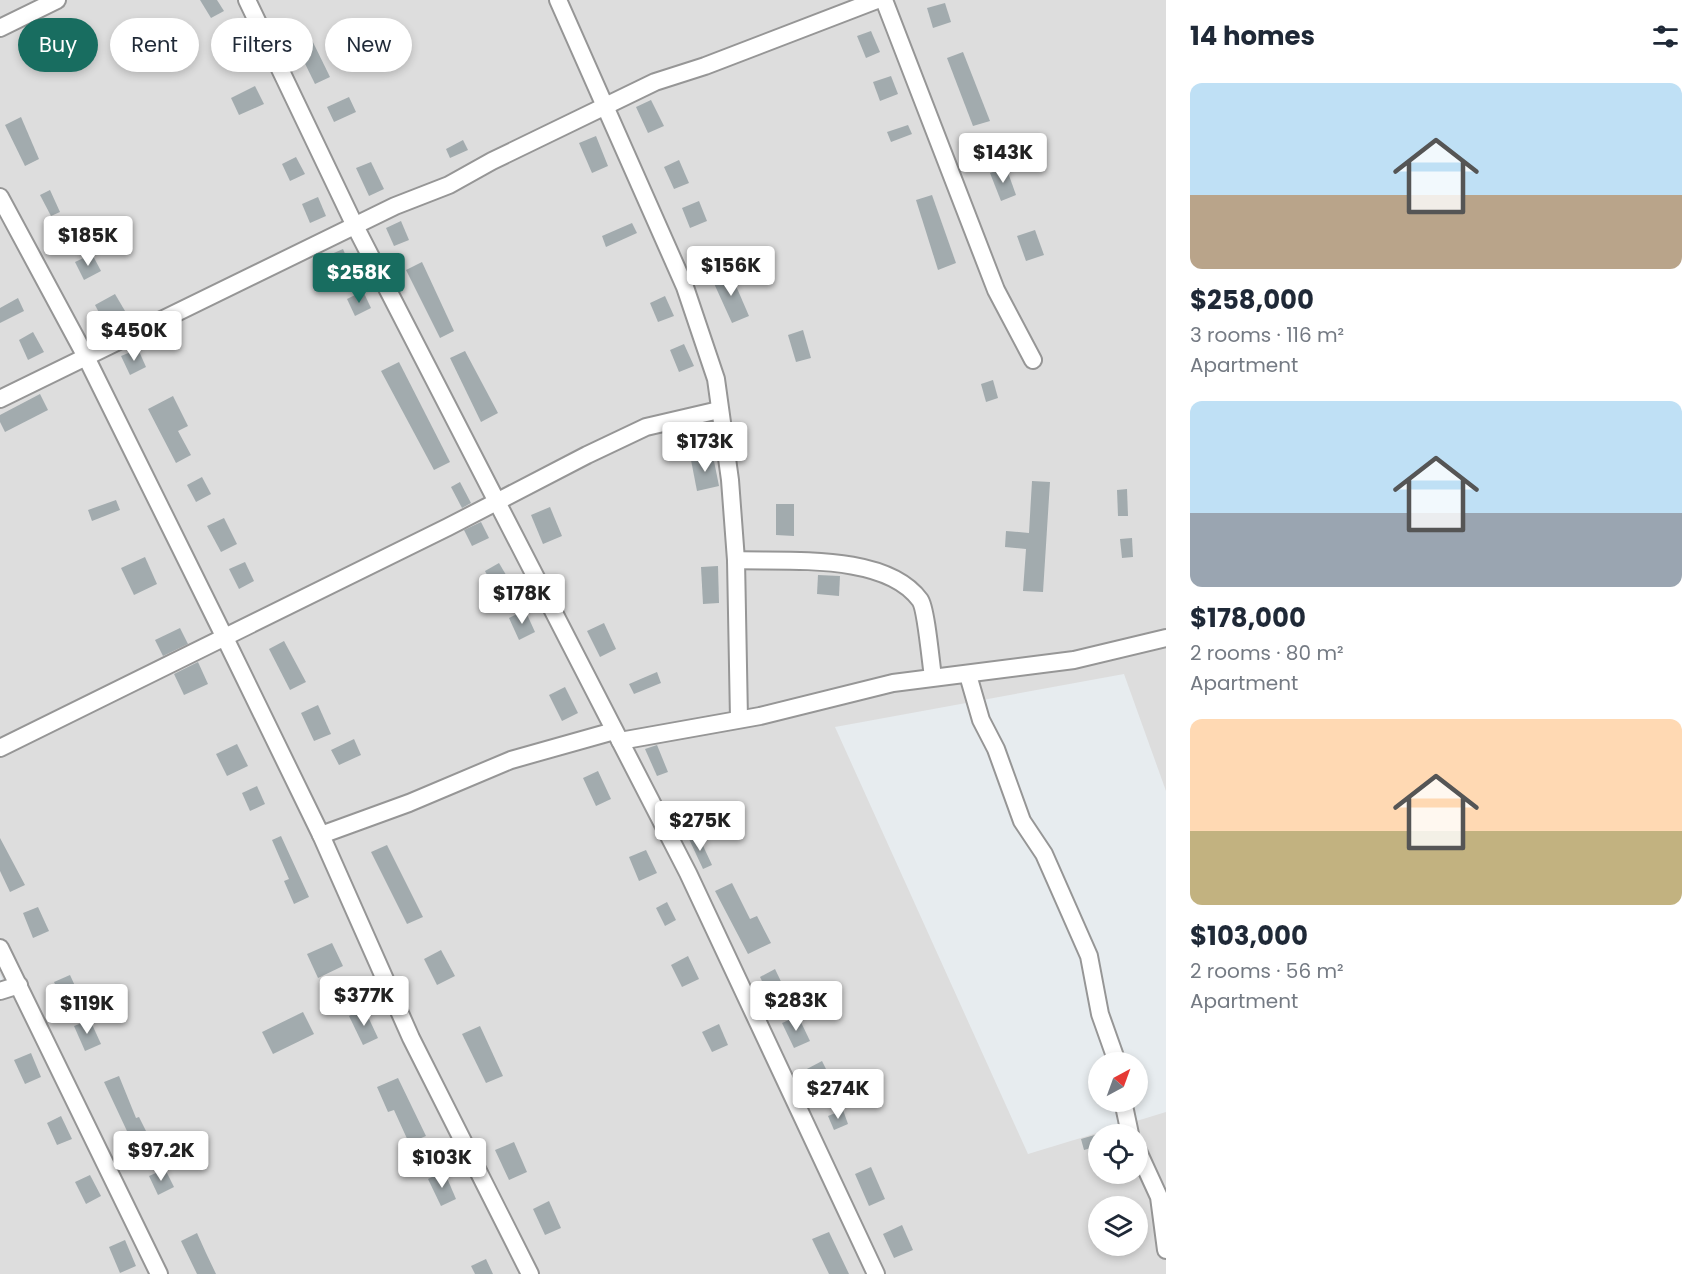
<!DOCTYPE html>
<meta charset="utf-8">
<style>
:root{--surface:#fff;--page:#f6f6f7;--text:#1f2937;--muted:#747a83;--accent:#186d60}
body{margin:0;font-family:Poppins,sans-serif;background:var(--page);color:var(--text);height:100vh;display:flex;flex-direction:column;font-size:22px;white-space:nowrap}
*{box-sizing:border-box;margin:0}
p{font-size:20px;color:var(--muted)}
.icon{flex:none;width:33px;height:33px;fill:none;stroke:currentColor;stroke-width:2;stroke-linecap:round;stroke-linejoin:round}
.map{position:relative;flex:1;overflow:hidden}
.details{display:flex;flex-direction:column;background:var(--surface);width:540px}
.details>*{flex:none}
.guide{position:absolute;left:18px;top:18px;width:570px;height:54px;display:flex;gap:12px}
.needle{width:39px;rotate:41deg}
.tools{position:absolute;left:1088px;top:1052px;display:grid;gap:12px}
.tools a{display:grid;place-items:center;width:60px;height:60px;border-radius:50%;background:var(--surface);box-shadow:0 3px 9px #0003;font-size:30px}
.price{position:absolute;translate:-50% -51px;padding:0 14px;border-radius:6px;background:#fff;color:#222;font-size:20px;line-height:39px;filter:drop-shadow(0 2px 3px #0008)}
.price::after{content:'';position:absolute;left:50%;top:36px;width:18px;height:14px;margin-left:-9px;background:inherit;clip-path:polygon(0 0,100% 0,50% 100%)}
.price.active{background:var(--accent);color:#fff}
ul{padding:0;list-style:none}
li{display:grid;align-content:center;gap:12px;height:318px;padding:0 24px}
li span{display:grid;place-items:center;height:186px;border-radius:12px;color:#555}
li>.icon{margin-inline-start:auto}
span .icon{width:108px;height:108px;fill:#fffc;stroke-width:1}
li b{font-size:26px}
h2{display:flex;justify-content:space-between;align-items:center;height:72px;padding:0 24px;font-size:26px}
.pill{padding:0 21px;border-radius:27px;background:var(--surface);box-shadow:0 3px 9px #0003;font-size:21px;line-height:54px}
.pill.active{background:var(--accent);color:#fff}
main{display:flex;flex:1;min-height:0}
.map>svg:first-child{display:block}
.residential{fill:#ddd;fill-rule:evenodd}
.building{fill:#a2abae}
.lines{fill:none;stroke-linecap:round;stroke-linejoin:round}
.minor-casing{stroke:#969696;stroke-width:20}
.minor{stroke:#fff;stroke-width:16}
</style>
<main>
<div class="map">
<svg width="1166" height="1274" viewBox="0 0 1166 1274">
<rect width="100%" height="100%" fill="#e7ecef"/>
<path class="residential" d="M 0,0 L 1166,0 L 1166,791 L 1124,674 L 835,727 L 1028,1154 L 1166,1112 L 1166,1274 L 0,1274 L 0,981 L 3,980 L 0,974 ZM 1098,1134 L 1137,1134 L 1137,1173 L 1098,1173 ZM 1098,1206 L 1137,1206 L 1137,1245 L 1098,1245 Z"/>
<g class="building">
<path d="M 200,0 L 217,0 L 224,11 L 211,18 Z"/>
<path d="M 945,3 L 951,22 L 933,28 L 927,8 Z"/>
<path d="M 307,30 L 330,77 L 315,84 L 292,37 Z"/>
<path d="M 871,31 L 880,52 L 866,58 L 857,36 Z"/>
<path d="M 239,39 L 248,58 L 233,65 L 225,46 Z"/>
<path d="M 963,52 L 990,121 L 973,126 L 947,58 Z"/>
<path d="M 891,76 L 898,94 L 880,101 L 873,82 Z"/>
<path d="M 255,86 L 264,104 L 239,115 L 231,98 Z"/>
<path d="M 349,97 L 356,112 L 334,122 L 327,107 Z"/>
<path d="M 651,100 L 664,126 L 648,133 L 636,107 Z"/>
<path d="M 21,117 L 39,159 L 25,166 L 5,125 Z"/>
<path d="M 908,125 L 912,134 L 891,142 L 887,132 Z"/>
<path d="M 596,136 L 608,166 L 592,173 L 579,143 Z"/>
<path d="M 463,140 L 468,150 L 450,158 L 446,149 Z"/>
<path d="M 296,157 L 305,174 L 290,181 L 282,164 Z"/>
<path d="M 679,160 L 689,183 L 674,189 L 664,167 Z"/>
<path d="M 371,162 L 384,189 L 369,196 L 356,168 Z"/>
<path d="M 1006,167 L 1016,195 L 1001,201 L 990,173 Z"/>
<path d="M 50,190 L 60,212 L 51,216 L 40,195 Z"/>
<path d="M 932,195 L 956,263 L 938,270 L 916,200 Z"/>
<path d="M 318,197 L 326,216 L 310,223 L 302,204 Z"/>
<path d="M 699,201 L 707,221 L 690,228 L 682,208 Z"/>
<path d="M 401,221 L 409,240 L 394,246 L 386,228 Z"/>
<path d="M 632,223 L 637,233 L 606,247 L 602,236 Z"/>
<path d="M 1035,230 L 1044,255 L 1026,261 L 1017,236 Z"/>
<path d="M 343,249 L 351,268 L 335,275 L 327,256 Z"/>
<path d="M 92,254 L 101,271 L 84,280 L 75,262 Z"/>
<path d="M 422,262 L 454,331 L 440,338 L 406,270 Z"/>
<path d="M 730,272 L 749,316 L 732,323 L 712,279 Z"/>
<path d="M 363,291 L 371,308 L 355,316 L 347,299 Z"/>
<path d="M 115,294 L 125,311 L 104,322 L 95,305 Z"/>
<path d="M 665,296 L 674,316 L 658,322 L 650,303 Z"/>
<path d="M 18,298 L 24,311 L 0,323 L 0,308 Z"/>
<path d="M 803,330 L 811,358 L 796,362 L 788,335 Z"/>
<path d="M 33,332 L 44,352 L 28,360 L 19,340 Z"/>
<path d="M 684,344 L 694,366 L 679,372 L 670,350 Z"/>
<path d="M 138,349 L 146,367 L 130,375 L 121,356 Z"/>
<path d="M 465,351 L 498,413 L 481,422 L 450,358 Z"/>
<path d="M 399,362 L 450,462 L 434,470 L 381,371 Z"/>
<path d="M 993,380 L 998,398 L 986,402 L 981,384 Z"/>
<path d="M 40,394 L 48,410 L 5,432 L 0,422 L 0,415 Z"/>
<path d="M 173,396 L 188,426 L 178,431 L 191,455 L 176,463 L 148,409 Z"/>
<path d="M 713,456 L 719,486 L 697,491 L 691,460 Z"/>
<path d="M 202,477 L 211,494 L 196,502 L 187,485 Z"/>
<path d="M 1032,481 L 1050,482 L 1043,592 L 1023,591 L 1026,549 L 1005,547 L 1006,531 L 1029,533 Z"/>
<path d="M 460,482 L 471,503 L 462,508 L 451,487 Z"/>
<path d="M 1127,489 L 1128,516 L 1118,516 L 1117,490 Z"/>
<path d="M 116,500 L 120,510 L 92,521 L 88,510 Z"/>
<path d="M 776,504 L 794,504 L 794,536 L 776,535 Z"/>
<path d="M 550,507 L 562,536 L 543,544 L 531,515 Z"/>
<path d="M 224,518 L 237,544 L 221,552 L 207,526 Z"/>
<path d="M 481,522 L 489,538 L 472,546 L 464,530 Z"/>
<path d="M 1132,538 L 1133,557 L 1122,558 L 1120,539 Z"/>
<path d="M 145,557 L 157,584 L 134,595 L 121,568 Z"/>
<path d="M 245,562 L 254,581 L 239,589 L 229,569 Z"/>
<path d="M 499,563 L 509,580 L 494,588 L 485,571 Z"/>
<path d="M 718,566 L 719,603 L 703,604 L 701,567 Z"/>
<path d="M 818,575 L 840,576 L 839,596 L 817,594 Z"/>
<path d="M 525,610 L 535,632 L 519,640 L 509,618 Z"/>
<path d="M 604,623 L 616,649 L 600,657 L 587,631 Z"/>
<path d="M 180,628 L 188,644 L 163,656 L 155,640 Z"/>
<path d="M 284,641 L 306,682 L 290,690 L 269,649 Z"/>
<path d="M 198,662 L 208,684 L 184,695 L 174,674 Z"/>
<path d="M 657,672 L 661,683 L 634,694 L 629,684 Z"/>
<path d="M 565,687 L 578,713 L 562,721 L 549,695 Z"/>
<path d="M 318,705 L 331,734 L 314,741 L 301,713 Z"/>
<path d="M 354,739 L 361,755 L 339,765 L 331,750 Z"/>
<path d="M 237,744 L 248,766 L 227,776 L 216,754 Z"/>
<path d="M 657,745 L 668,772 L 657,776 L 645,749 Z"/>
<path d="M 598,771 L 611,799 L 596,806 L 583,778 Z"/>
<path d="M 257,786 L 265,804 L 250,811 L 242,793 Z"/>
<path d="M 698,835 L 712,865 L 703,869 L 689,839 Z"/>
<path d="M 281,836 L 309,897 L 294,904 L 284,881 L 289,879 L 272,840 Z"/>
<path d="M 0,838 L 25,885 L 10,892 L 0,871 Z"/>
<path d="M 387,845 L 423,917 L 407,924 L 371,852 Z"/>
<path d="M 646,850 L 657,873 L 639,881 L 629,857 Z"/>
<path d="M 732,883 L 750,919 L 757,916 L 771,943 L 748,954 L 715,891 Z"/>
<path d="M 667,902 L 676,920 L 665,926 L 656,908 Z"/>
<path d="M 38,907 L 49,931 L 33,938 L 23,913 Z"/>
<path d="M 332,943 L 343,966 L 318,978 L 307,954 Z"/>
<path d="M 441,950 L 455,976 L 437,985 L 424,959 Z"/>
<path d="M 688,956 L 699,979 L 682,987 L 671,965 Z"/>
<path d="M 775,969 L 787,994 L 772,1002 L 760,977 Z"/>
<path d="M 70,975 L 81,999 L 65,1006 L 54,982 Z"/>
<path d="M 364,1008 L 378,1038 L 363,1045 L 349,1016 Z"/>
<path d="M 303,1012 L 314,1034 L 273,1054 L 262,1032 Z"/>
<path d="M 798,1016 L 810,1041 L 794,1048 L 782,1023 Z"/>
<path d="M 90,1020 L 101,1044 L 85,1051 L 74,1026 Z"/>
<path d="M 719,1024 L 728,1045 L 712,1052 L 702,1032 Z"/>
<path d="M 480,1026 L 503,1076 L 486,1083 L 462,1034 Z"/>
<path d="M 31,1053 L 41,1077 L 25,1084 L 14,1060 Z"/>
<path d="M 822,1061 L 833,1083 L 816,1091 L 805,1070 Z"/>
<path d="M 119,1076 L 136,1118 L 139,1117 L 150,1139 L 134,1146 L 104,1082 Z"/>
<path d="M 398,1078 L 426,1136 L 409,1143 L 394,1110 L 388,1112 L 377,1087 Z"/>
<path d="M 843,1110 L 848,1124 L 834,1130 L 828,1116 Z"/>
<path d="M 61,1116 L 72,1139 L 57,1145 L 47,1123 Z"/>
<path d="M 1098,1134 L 1098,1146 L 1084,1150 L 1081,1139 Z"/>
<path d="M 514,1142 L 527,1172 L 509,1180 L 495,1150 Z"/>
<path d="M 871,1167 L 885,1199 L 869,1206 L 855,1174 Z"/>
<path d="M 165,1169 L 174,1187 L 158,1195 L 149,1176 Z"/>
<path d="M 444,1171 L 456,1199 L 441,1206 L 428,1179 Z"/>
<path d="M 90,1175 L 101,1196 L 86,1204 L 75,1182 Z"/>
<path d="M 549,1201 L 561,1228 L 545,1235 L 533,1209 Z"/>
<path d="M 902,1225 L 913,1250 L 894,1258 L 883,1234 Z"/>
<path d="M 829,1232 L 849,1274 L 829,1274 L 812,1239 Z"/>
<path d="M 197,1233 L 206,1253 L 216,1274 L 197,1274 L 181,1241 Z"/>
<path d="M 125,1240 L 136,1266 L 120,1273 L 109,1247 Z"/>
<path d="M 486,1259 L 493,1274 L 475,1274 L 471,1266 Z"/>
</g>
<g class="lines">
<g class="minor-casing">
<g id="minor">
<path d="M 247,0 L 355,226 L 688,873 L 876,1274"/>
<path d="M 558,0 L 685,287 L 716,379 L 730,480 L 736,560 L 739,719"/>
<path d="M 884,0 L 996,290 L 1033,360"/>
<path d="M 0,28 L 57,0"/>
<path d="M 0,197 L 85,355 L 225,638 L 321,835 L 411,1038 L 530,1274"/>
<path d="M 0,399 L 395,206 L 449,185 L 492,161 L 655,82 L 705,66 L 877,0"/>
<path d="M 736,560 C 789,562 886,553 920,600 C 926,608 931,664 933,677"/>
<path d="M 968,675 L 981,720 L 996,749 L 1022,821 L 1044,854 L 1089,956 L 1100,1014 L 1117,1062"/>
<path d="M 620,741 L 760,716 L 893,683 L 1074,660 L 1166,638"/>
<path d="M 0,748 L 448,527 L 587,455 L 646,427 L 719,410"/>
<path d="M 321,835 L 409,803 L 511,760 L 614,731"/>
<path d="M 0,948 L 159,1274"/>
<path d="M 0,991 L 19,985"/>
<path d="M 1123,1101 L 1130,1134"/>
<path d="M 1137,1149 L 1159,1197 L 1166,1250"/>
</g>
</g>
<use href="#minor" class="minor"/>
</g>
</svg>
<div class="tools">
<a><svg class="needle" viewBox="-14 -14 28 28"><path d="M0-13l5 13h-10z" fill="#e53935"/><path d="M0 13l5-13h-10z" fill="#747a83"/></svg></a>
<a><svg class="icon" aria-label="locate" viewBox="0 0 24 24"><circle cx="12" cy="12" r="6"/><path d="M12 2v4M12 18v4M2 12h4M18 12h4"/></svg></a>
<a><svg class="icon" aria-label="layers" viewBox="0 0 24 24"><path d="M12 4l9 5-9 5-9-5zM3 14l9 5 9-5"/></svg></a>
</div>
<b class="price" style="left:1003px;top:184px">$143K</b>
<b class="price" style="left:88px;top:267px">$185K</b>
<b class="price" style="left:731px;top:297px">$156K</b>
<b class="price active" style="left:359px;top:304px">$258K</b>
<b class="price" style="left:134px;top:362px">$450K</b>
<b class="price" style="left:705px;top:473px">$173K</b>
<b class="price" style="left:522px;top:625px">$178K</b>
<b class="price" style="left:700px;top:852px">$275K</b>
<b class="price" style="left:364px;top:1027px">$377K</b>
<b class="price" style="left:796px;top:1032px">$283K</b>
<b class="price" style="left:87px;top:1035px">$119K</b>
<b class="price" style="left:838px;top:1120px">$274K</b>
<b class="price" style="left:161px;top:1182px">$97.2K</b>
<b class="price" style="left:442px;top:1189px">$103K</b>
<div class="guide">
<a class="pill active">Buy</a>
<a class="pill">Rent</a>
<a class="pill">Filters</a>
<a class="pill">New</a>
</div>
</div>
<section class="details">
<h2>14 homes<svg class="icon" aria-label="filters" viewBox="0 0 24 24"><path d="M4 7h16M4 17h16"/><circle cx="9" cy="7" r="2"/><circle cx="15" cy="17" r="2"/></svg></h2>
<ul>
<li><span style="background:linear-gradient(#bfe0f5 60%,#b9a48a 0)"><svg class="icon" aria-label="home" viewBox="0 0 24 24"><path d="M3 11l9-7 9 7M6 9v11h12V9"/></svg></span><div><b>$258,000</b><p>3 rooms · 116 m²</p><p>Apartment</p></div></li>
<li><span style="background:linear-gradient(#bfe0f5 60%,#9aa5b1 0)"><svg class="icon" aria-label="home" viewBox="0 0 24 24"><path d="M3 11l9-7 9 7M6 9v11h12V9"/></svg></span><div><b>$178,000</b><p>2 rooms · 80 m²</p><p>Apartment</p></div></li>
<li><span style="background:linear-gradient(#ffd9b3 60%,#c2b280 0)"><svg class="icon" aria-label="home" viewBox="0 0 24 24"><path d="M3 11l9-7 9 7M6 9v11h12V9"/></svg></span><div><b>$103,000</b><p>2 rooms · 56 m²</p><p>Apartment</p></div></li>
</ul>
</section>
</main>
